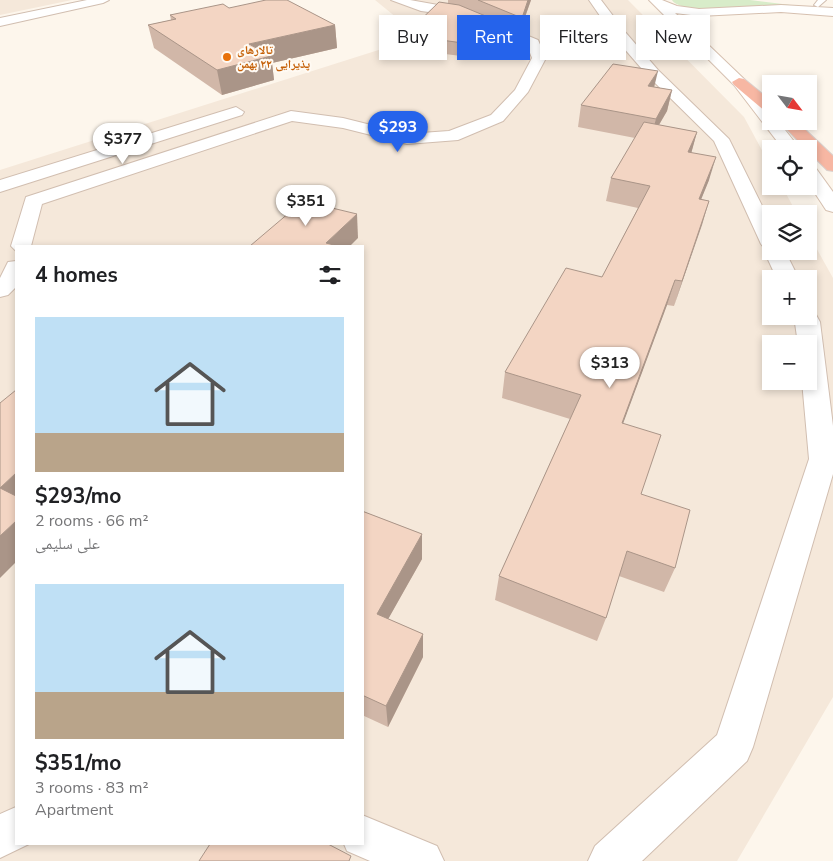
<!DOCTYPE html>
<meta charset="utf-8">
<style>
:root{--surface:#fff;--page:#f6f6f6;--text:#202124;--muted:#757577;--accent:#2563eb}
body{margin:0;font-family:"Nunito Sans","Noto Naskh Arabic",sans-serif;background:var(--page);color:var(--text);height:100vh;display:flex;flex-direction:column;font-size:19px;white-space:nowrap}
*{box-sizing:border-box;margin:0}
p{font-size:16px;color:var(--muted)}
.icon{flex:none;width:28px;height:28px;fill:none;stroke:currentColor;stroke-width:2;stroke-linecap:round;stroke-linejoin:round}
.map{position:relative;flex:1;overflow:hidden}
.sheet{position:absolute;left:15px;top:245px;width:349px;height:600px;display:flex;flex-direction:column;background:var(--surface);border-radius:0px;box-shadow:0 2px 8px #0003}
.sheet>*{flex:none}
.guide{position:absolute;left:379px;top:15px;width:379px;height:45px;display:flex;gap:10px}
.needle{width:32px;rotate:121deg}
.controls{position:absolute;left:762px;top:75px;display:grid;gap:10px}
.controls a{display:grid;place-items:center;width:55px;height:55px;border-radius:0px;background:var(--surface);box-shadow:0 2px 8px #0003;font-size:25px}
.price{position:absolute;translate:-50% -42px;padding:0 11px;border-radius:18px;background:#fff;color:#222;font-size:16px;line-height:32px;filter:drop-shadow(0 1px 2px #0008)}
.price::after{content:'';position:absolute;left:50%;top:30px;width:15px;height:11px;margin-left:-8px;background:inherit;clip-path:polygon(0 0,100% 0,50% 100%)}
.price.active{background:var(--accent);color:#fff}
ul{padding:0;list-style:none}
li{display:grid;align-content:center;gap:10px;height:265px;padding:0 20px}
li span{display:grid;place-items:center;height:155px;border-radius:0px;color:#555}
li>.icon{margin-inline-start:auto}
span .icon{width:90px;height:90px;fill:#fffc;stroke-width:1}
li b{font-size:21px}
h2{display:flex;justify-content:space-between;align-items:center;height:60px;padding:0 20px;font-size:21px}
.pill{padding:0 18px;border-radius:0px;background:var(--surface);box-shadow:0 2px 8px #0003;font-size:18px;line-height:45px}
.pill.active{background:var(--accent);color:#fff}
.map>svg:first-child{display:block}
.residential{fill:#f5e8da;fill-rule:evenodd}
.green{fill:#d8ecc9}
.lines{fill:none;stroke-linecap:round;stroke-linejoin:round}
.lane-casing{stroke:#d1beb0;stroke-width:2}
.street-casing{stroke:#d1beb0;stroke-width:2}
.secondary-casing{stroke:#d6c0b0;stroke-width:2}
.highway-casing{stroke:#dad1cd;stroke-width:2}
.lane{fill:#fff;fill-rule:evenodd}
.street{fill:#fff;fill-rule:evenodd}
.secondary{fill:#fff;fill-rule:evenodd}
.highway{fill:#f7b7a3;fill-rule:evenodd}
.wall{fill:#d1b7a8}
.shaded-wall{fill:#aa9588}
.building{fill:#f3d5c3;stroke:#aa9588}
.food-dot{fill:#e8710a;stroke:#fffaf3;stroke-width:2}
.labels{text-anchor:middle;stroke-width:4;stroke-linejoin:round;paint-order:stroke}
.far-food-label{font-size:12px;font-weight:bold;fill:#c56008;stroke:#fffaf3;text-anchor:start}
</style>
<div class="map">
<svg width="833" height="861" viewBox="0 0 833 861">
<rect width="100%" height="100%" fill="#fdf6ec"/>
<g class="residential">
<path d="M 0,0 L 72,0 L 0,15 Z"/>
<path d="M 375,0 L 628,0 L 744,117 L 771,167 L 771,186 L 782,186 L 797,214 L 771,214 L 771,251 L 809,251 L 809,235 L 833,278 L 833,697 L 737,861 L 0,861 L 0,170 L 388,47 L 397,18 ZM 16,246 L 362,246 L 362,844 L 16,844 ZM 771,279 L 809,279 L 809,316 L 771,316 ZM 771,344 L 809,344 L 809,381 L 771,381 Z"/>
</g>
<path class="green" d="M 672,0 L 750,0 L 807,7 C 785,8 681,17 672,0 Z"/>
<g class="lines">
<g class="lane-casing">
<path id="lane" d="M 818,0 L 826,0 L 818,7 L 814,5 Z"/>
</g>
<g class="street-casing">
<g id="street">
<path d="M 87,0 L 109,0 L 103,3 L 0,26 L 0,18 Z"/>
<path d="M 391,0 L 410,0 L 466,10 L 538,40 L 546,58 L 528,92 L 503,121 L 458,140 L 407,144 L 343,128 L 292,121 L 42,204 L 31,246 L 16,246 L 16,251 L 11,246 L 26,197 L 285,113 L 291,111 L 343,118 L 407,134 L 449,131 L 491,115 L 515,90 L 532,58 L 527,45 L 459,16 L 421,11 Z"/>
<path d="M 589,0 L 601,0 L 626,33 L 658,70 L 729,139 L 771,224 L 771,251 L 785,251 L 799,279 L 777,279 L 764,251 L 765,249 L 761,244 L 714,141 L 648,76 L 616,39 Z"/>
<path d="M 236,107 L 244,112 L 242,115 L 0,192 L 0,180 Z"/>
<path d="M 16,261 L 16,287 L 8,295 L 0,297 L 0,278 L 8,262 Z"/>
<path d="M 809,310 L 814,311 L 820,322 L 833,426 L 833,474 L 753,747 L 747,761 L 642,861 L 588,861 L 595,846 L 717,735 L 809,459 L 802,381 L 809,381 L 809,344 L 798,344 L 794,316 L 809,316 Z"/>
<path d="M 16,807 L 16,844 L 29,844 L 0,858 L 0,814 Z"/>
<path d="M 362,815 L 437,846 L 444,861 L 370,861 L 347,851 L 344,844 L 362,844 Z"/>
</g>
</g>
<g class="secondary-casing">
<g id="secondary">
<path d="M 649,0 L 662,0 L 677,6 L 699,9 L 781,5 L 833,8 L 833,16 L 781,12 L 699,16 L 675,13 L 744,79 L 771,112 L 771,121 L 778,121 L 800,149 L 783,149 L 734,85 Z"/>
<path d="M 809,166 L 815,167 L 833,192 L 833,212 L 826,210 L 809,184 Z"/>
</g>
</g>
<g class="highway-casing">
<g id="highway">
<path d="M 739,78 L 744,79 L 771,101 L 771,113 L 765,111 L 734,85 L 732,82 Z"/>
<path d="M 779,121 L 796,121 L 833,156 L 833,171 L 827,170 L 809,152 L 809,149 L 806,149 Z"/>
</g>
</g>
<use href="#lane" class="lane"/>
<use href="#street" class="street"/>
<use href="#secondary" class="secondary"/>
<use href="#highway" class="highway"/>
</g>
<g class="wall">
<path d="M 448,0 L 531,0 L 520,31 L 517,29 L 516,42 L 514,49 L 505,48 L 505,52 L 473,50 L 469,57 L 405,49 L 405,35 L 448,4 Z"/>
<path d="M 229,8 L 335,25 L 337,48 L 272,63 L 274,80 L 222,95 L 154,48 L 148,25 L 171,20 L 170,15 Z"/>
<path d="M 654,87 L 672,90 L 667,111 L 659,125 L 697,132 L 691,153 L 709,180 L 701,199 L 709,201 L 674,306 L 667,305 L 623,423 L 641,494 L 675,568 L 664,592 L 619,576 L 606,618 L 597,641 L 495,600 L 499,576 L 570,419 L 502,398 L 505,372 L 602,277 L 638,208 L 606,201 L 611,178 L 635,138 L 578,127 L 581,105 Z"/>
<path d="M 362,511 L 422,534 L 422,559 L 388,619 L 423,634 L 423,657 L 388,727 L 362,715 Z"/>
</g>
<g class="shaded-wall">
<path d="M 528,0 L 531,0 L 520,31 L 522,18 Z"/>
<path d="M 335,25 L 337,48 L 272,63 L 274,80 L 222,95 L 217,70 L 249,44 Z"/>
<path d="M 517,29 L 516,42 L 514,49 L 515,35 Z"/>
<path d="M 474,36 L 473,50 L 469,57 L 470,44 Z"/>
<path d="M 658,71 L 653,92 L 648,86 Z"/>
<path d="M 672,90 L 667,111 L 650,140 L 656,119 Z"/>
<path d="M 697,132 L 691,154 L 688,152 Z"/>
<path d="M 716,157 L 709,180 L 692,222 L 699,199 Z"/>
<path d="M 709,201 L 702,225 L 674,306 L 682,281 Z"/>
<path d="M 357,214 L 358,238 L 350,246 L 327,246 L 326,243 Z"/>
<path d="M 675,280 L 667,305 L 614,448 L 622,423 Z"/>
<path d="M 16,473 L 16,513 L 0,489 L 0,488 Z"/>
<path d="M 16,521 L 16,562 L 0,578 L 0,536 Z"/>
<path d="M 422,534 L 422,559 L 378,637 L 377,614 Z"/>
<path d="M 423,634 L 423,657 L 388,727 L 386,706 Z"/>
</g>
<g class="building">
<path d="M 266,0 L 287,0 L 335,25 L 249,44 L 271,56 L 217,70 L 148,25 L 176,19 L 170,15 L 223,4 L 229,8 Z"/>
<path d="M 478,0 L 528,0 L 522,18 Z"/>
<path d="M 439,2 L 459,5 L 517,29 L 515,35 L 506,35 L 506,38 L 474,36 L 470,44 L 405,35 Z"/>
<path d="M 613,64 L 658,71 L 648,86 L 672,90 L 656,119 L 581,105 Z"/>
<path d="M 644,122 L 697,132 L 688,152 L 716,157 L 699,199 L 709,201 L 682,281 L 675,280 L 622,423 L 661,435 L 641,494 L 690,510 L 675,568 L 627,551 L 606,618 L 499,576 L 581,395 L 505,372 L 566,268 L 602,277 L 650,186 L 611,178 Z"/>
<path d="M 303,201 L 357,214 L 326,243 L 338,246 L 250,246 Z"/>
<path d="M 16,390 L 16,473 L 0,488 L 0,403 Z"/>
<path d="M 0,488 L 16,496 L 16,521 L 0,536 Z"/>
<path d="M 362,511 L 422,534 L 377,614 L 423,634 L 386,706 L 362,695 Z"/>
<path d="M 210,844 L 328,844 L 351,856 L 349,861 L 199,861 Z"/>
</g>
<circle class="food-dot" cx="227" cy="57" r="5"/>
<g class="labels">
<g class="far-food-label">
<text x="237" y="54">تالارهای<tspan x="237" dy="14">پذیرایی ۲۲ بهمن</tspan></text>
</g>
</g>
</svg>
<div class="controls">
<a><svg class="needle" viewBox="-14 -14 28 28"><path d="M0-13l5 13h-10z" fill="#e53935"/><path d="M0 13l5-13h-10z" fill="#757577"/></svg></a>
<a><svg class="icon" aria-label="locate" viewBox="0 0 24 24"><circle cx="12" cy="12" r="6"/><path d="M12 2v4M12 18v4M2 12h4M18 12h4"/></svg></a>
<a><svg class="icon" aria-label="layers" viewBox="0 0 24 24"><path d="M12 4l9 5-9 5-9-5zM3 14l9 5 9-5"/></svg></a>
<a>+</a>
<a>−</a>
</div>
<b class="price active" style="left:398px;top:153px">$293</b>
<b class="price" style="left:123px;top:165px">$377</b>
<b class="price" style="left:306px;top:227px">$351</b>
<b class="price" style="left:610px;top:389px">$313</b>
<div class="guide">
<a class="pill">Buy</a>
<a class="pill active">Rent</a>
<a class="pill">Filters</a>
<a class="pill">New</a>
</div>
<section class="sheet">
<h2>4 homes<svg class="icon" aria-label="filters" viewBox="0 0 24 24"><path d="M4 7h16M4 17h16"/><circle cx="9" cy="7" r="2"/><circle cx="15" cy="17" r="2"/></svg></h2>
<ul>
<li><span style="background:linear-gradient(#bfe0f5 75%,#b9a48a 0)"><svg class="icon" aria-label="home" viewBox="0 0 24 24"><path d="M3 11l9-7 9 7M6 9v11h12V9"/></svg></span><div><b>$293/mo</b><p>2 rooms · 66 m²</p><p>علی سلیمی</p></div></li>
<li><span style="background:linear-gradient(#bfe0f5 70%,#b9a48a 0)"><svg class="icon" aria-label="home" viewBox="0 0 24 24"><path d="M3 11l9-7 9 7M6 9v11h12V9"/></svg></span><div><b>$351/mo</b><p>3 rooms · 83 m²</p><p>Apartment</p></div></li>
</ul>
</section>
</div>
